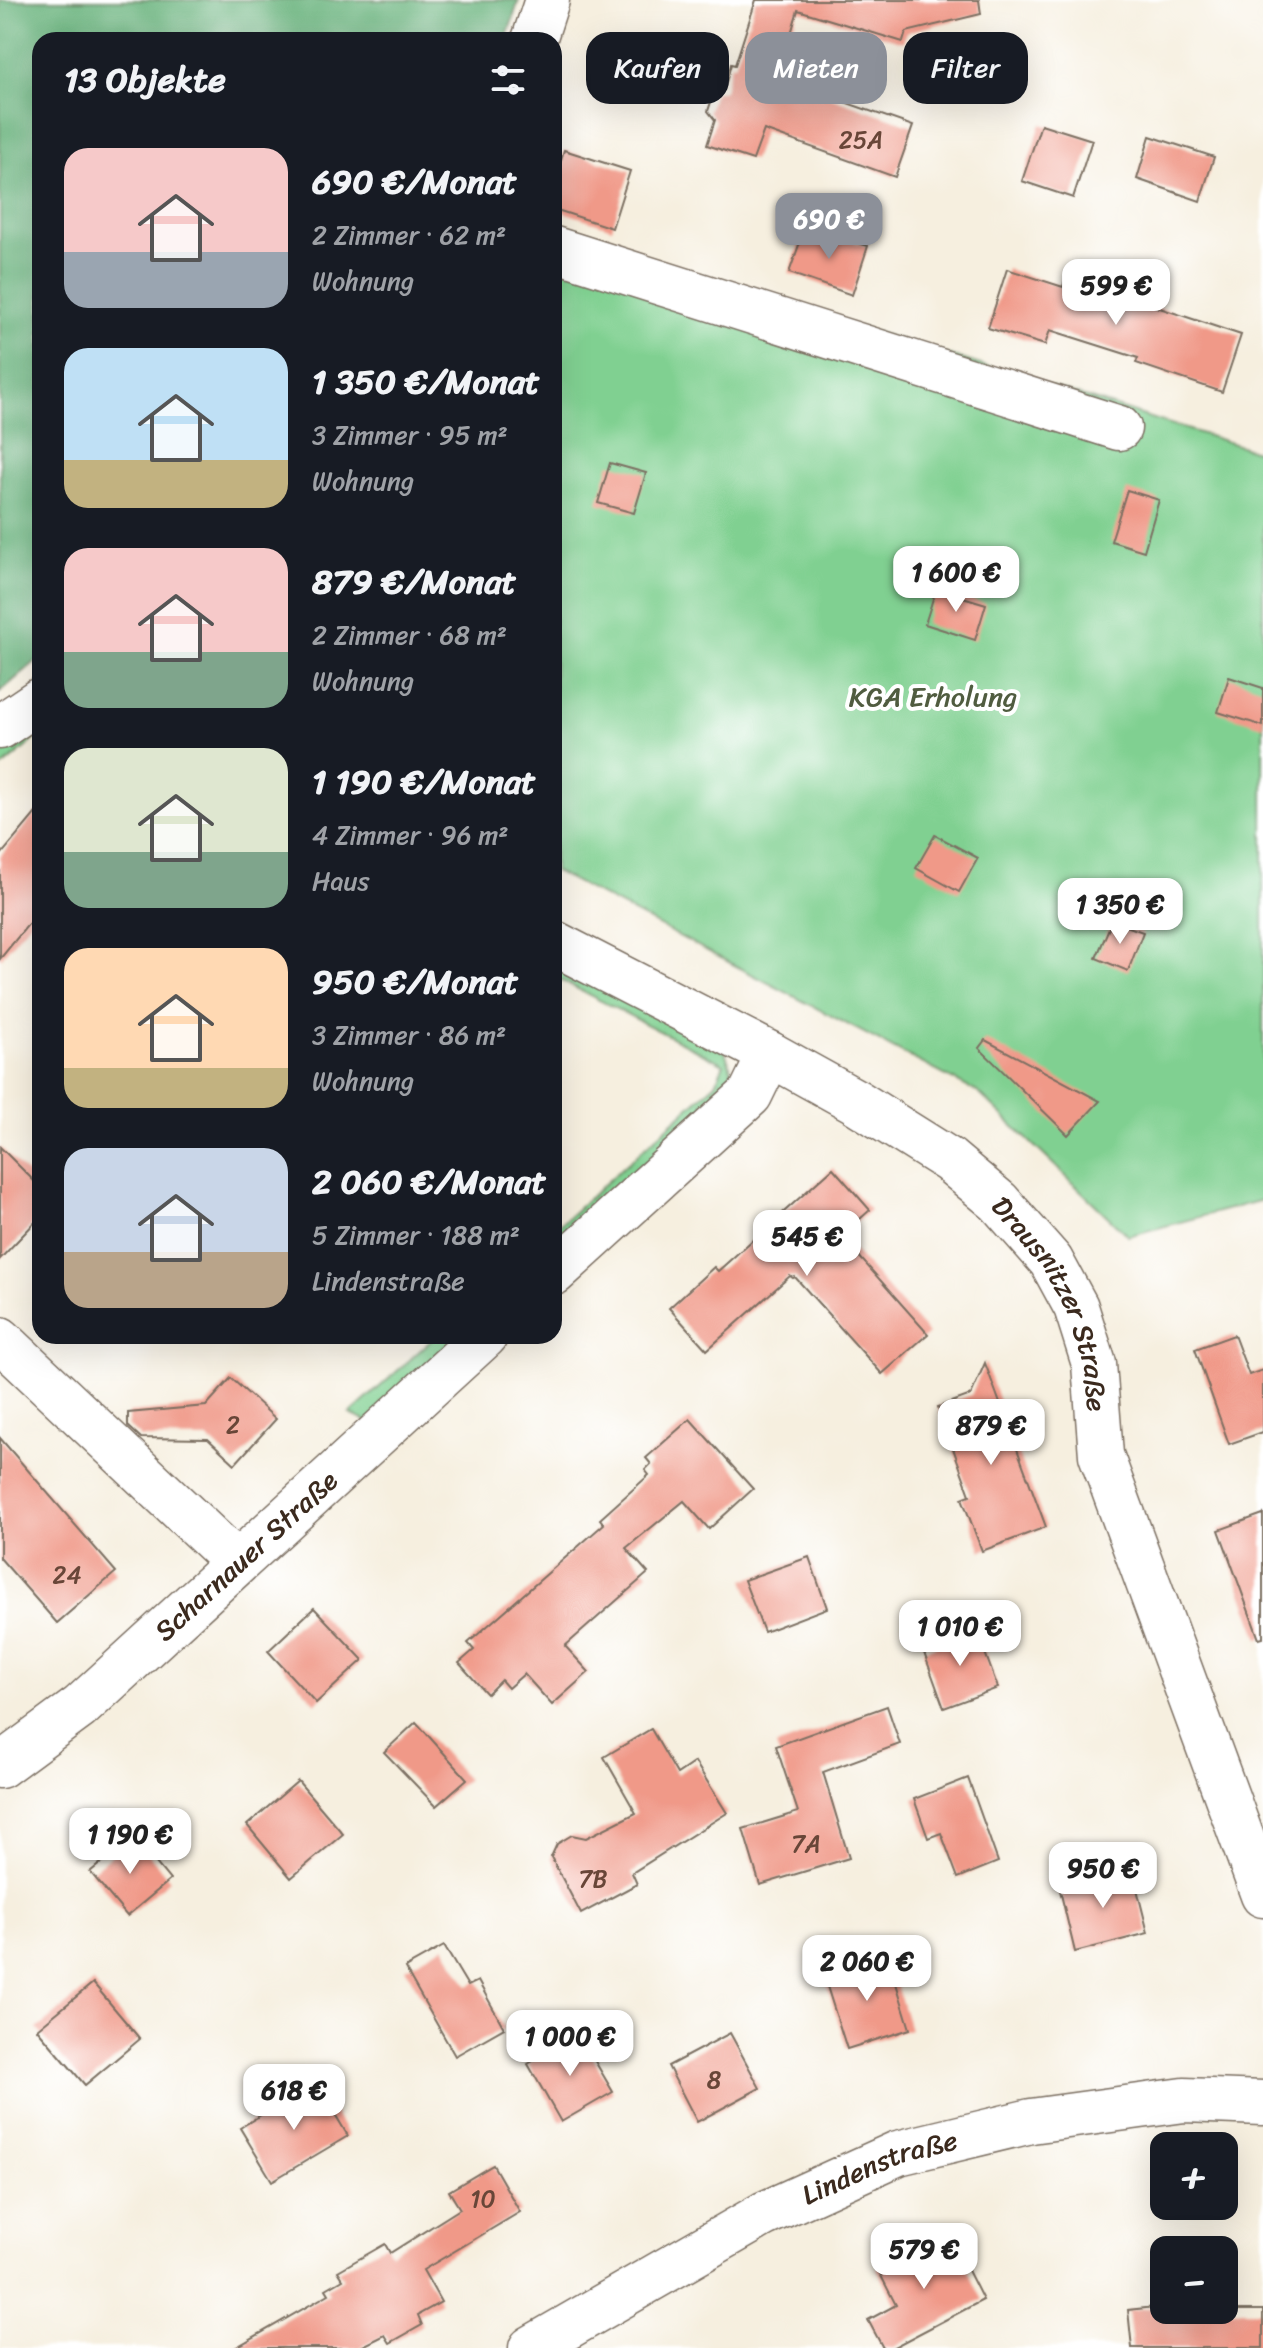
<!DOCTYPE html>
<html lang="de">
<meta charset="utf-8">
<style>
:root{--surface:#171b24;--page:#242831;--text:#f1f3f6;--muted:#9ea1a6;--accent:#8c9099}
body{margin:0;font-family:Sriracha,sans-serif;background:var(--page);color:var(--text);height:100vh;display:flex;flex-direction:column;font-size:30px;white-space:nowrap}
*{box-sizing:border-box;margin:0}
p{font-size:26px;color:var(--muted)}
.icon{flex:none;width:44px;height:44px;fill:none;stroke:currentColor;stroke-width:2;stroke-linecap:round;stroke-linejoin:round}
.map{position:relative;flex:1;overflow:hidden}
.drawer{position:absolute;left:32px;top:32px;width:530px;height:1312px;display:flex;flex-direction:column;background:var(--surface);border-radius:24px;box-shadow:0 8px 32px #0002}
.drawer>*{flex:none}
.banner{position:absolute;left:586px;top:32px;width:556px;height:72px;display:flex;gap:16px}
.tools{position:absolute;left:1150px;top:2132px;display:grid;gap:16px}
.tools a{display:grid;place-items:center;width:88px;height:88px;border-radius:16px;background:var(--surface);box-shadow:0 8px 32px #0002;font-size:40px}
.price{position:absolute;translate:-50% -68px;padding:0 18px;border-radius:16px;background:#fff;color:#222;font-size:26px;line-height:52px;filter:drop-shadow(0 2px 4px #0008)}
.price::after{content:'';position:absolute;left:50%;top:48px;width:24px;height:18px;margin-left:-12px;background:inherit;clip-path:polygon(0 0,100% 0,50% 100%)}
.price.selected{background:var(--accent);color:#fff}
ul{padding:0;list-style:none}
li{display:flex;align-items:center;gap:24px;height:200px;padding:0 32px}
li span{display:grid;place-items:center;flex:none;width:224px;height:160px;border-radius:24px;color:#555}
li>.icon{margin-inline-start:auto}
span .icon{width:96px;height:96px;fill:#fffc;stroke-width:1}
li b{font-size:34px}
h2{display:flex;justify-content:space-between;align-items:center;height:96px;padding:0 32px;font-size:34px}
.chip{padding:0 28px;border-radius:24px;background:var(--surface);box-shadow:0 8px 32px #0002;font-size:28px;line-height:72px}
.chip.selected{background:var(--accent);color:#fff}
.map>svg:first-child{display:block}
.green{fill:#80d091;stroke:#5e7d58;stroke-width:2}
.forest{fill:#68b27b;stroke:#526e4c;stroke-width:2}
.building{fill:#f09988}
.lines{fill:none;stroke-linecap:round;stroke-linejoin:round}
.minor-casing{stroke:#7c6f62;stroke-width:47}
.minor{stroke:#fff;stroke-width:44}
.labels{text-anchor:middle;stroke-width:8;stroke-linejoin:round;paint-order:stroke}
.number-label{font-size:24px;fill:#684638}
.park-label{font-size:28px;fill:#505c40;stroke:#fff}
.street-label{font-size:28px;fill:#3b2a1e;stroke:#fff}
</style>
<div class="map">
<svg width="1263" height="2348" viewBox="0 0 1263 2348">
<rect width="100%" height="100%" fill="#fff"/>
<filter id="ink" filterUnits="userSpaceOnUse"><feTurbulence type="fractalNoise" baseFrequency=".0125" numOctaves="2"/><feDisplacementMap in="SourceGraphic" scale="16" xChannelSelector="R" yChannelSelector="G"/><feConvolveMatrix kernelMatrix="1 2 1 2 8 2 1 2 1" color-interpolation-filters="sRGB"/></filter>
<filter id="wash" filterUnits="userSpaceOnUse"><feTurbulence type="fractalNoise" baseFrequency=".006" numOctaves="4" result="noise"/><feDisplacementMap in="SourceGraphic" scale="32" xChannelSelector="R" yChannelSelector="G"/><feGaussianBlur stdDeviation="1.8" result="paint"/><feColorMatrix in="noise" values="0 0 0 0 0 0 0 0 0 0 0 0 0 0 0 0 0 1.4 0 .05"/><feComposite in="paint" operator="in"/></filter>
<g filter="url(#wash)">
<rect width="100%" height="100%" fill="#f6efdf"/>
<g class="green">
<path d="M 554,232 L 1263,453 L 1263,1200 L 1128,1236 L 979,1093 L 554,871 Z"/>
<path d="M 40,712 L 40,735 L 0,769 L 0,736 Z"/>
<path d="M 554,959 L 723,1047 C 731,1065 735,1073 726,1092 L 554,1251 L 554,1230 L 716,1083 L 724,1064 L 554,977 Z"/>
<path d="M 436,1336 L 461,1336 L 368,1422 L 350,1414 Z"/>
</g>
<path class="forest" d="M 0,0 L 519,0 L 506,40 L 40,40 L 40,658 L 0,692 Z"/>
<g id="blocks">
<g class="building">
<path d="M 756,0 L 979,0 L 981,14 L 906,32 L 903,42 L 798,10 L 777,81 L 796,85 L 913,126 L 895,177 L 764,130 L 753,160 L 707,145 L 715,120 L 708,111 L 714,93 L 724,90 L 731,64 L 735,65 Z"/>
<path d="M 1041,124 L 1092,140 L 1073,198 L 1022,181 Z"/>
<path d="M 1150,136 L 1214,157 L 1200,201 L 1137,179 Z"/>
<path d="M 564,150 L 630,171 L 612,228 L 554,209 L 554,183 Z"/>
<path d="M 804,231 L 825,238 L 826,233 L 868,246 L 852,295 L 789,273 Z"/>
<path d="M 1007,269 L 1063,287 L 1066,277 L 1241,335 L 1222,392 L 1136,363 L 1138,358 L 1050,330 L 1045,345 L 988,328 Z"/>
<path d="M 610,463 L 646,473 L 634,513 L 598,503 Z"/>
<path d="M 1127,490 L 1159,500 L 1144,551 L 1111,541 Z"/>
<path d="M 936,589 L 986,604 L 975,640 L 925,624 Z"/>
<path d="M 1229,677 L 1263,688 L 1263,726 L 1218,712 Z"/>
<path d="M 40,808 L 40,910 L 0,959 L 0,856 Z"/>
<path d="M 935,835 L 978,858 L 959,892 L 916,868 Z"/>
<path d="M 1112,921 L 1143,932 L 1128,971 L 1096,958 Z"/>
<path d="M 985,1040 L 1100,1101 L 1068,1135 L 979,1048 Z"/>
<path d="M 0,1147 L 40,1187 L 40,1217 L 0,1259 Z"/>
<path d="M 833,1168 L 870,1210 L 841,1236 L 928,1334 L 882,1374 L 795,1277 L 793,1278 L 790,1276 L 707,1350 L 669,1308 L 714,1267 L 718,1271 Z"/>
<path d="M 1234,1335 L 1249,1375 L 1263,1370 L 1263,1432 L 1229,1444 L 1195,1349 Z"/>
<path d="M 985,1363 L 1046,1527 L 982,1551 L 962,1498 L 970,1495 L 938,1407 L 971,1395 Z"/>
<path d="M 231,1378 L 276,1419 L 235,1464 L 208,1439 L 141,1438 L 128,1426 L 128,1413 L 206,1406 Z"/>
<path d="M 690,1419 L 753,1489 L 709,1529 L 684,1501 L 626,1548 L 648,1573 L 565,1646 L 589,1672 L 552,1705 L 524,1674 L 508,1688 L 501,1680 L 487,1694 L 459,1663 L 474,1650 L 468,1643 L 604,1524 L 600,1519 L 649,1475 L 645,1470 L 651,1464 L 646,1458 Z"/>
<path d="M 0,1438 L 116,1572 L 57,1623 L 0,1558 Z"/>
<path d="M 1263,1514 L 1263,1638 L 1259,1639 L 1219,1530 Z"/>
<path d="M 809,1557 L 827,1608 L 764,1632 L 744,1580 Z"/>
<path d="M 314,1608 L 363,1660 L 316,1703 L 268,1651 Z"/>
<path d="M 977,1631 L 998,1688 L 944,1708 L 923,1650 L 938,1645 L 941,1638 L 955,1633 L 962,1636 Z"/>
<path d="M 887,1706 L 900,1744 L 823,1772 L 849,1858 L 760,1885 L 743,1829 L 798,1812 L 776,1746 Z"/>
<path d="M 416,1722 L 467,1779 L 436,1806 L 384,1752 Z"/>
<path d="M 651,1729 L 677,1774 L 695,1762 L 727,1813 L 632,1873 L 637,1884 L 581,1914 L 551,1857 L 557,1844 L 572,1835 L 586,1838 L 636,1813 L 604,1757 Z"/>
<path d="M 968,1778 L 998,1862 L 958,1878 L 941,1833 L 928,1838 L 914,1799 Z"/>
<path d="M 298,1781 L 343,1834 L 291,1878 L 247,1825 Z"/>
<path d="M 134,1836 L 170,1880 L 127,1916 L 90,1872 Z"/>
<path d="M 1132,1869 L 1148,1933 L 1075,1952 L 1059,1886 Z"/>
<path d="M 444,1946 L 468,1986 L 478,1981 L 504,2028 L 455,2056 L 405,1968 Z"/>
<path d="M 888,1957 L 910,2029 L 847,2049 L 824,1977 Z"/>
<path d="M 93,1983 L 140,2039 L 85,2085 L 37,2029 Z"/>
<path d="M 730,2033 L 760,2088 L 697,2122 L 668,2066 Z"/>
<path d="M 579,2034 L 613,2092 L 561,2122 L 528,2064 Z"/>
<path d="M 317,2084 L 348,2136 L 272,2181 L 240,2128 L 291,2096 L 292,2099 Z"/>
<path d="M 493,2165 L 520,2212 L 423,2270 L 441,2302 L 418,2315 L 422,2325 L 390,2343 L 385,2335 L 359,2348 L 235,2348 L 329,2294 L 326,2289 L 343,2279 L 338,2271 L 385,2244 L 390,2253 L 460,2209 L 449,2191 Z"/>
<path d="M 948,2231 L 983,2300 L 892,2348 L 883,2348 L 868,2320 L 896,2305 L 877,2268 Z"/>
<path d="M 1164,2306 L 1164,2310 L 1263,2310 L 1263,2348 L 1132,2348 L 1128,2310 Z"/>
</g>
</g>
</g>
<g filter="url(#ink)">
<use href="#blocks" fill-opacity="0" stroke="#7c6f62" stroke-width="2"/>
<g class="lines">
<g class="minor-casing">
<g id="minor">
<path d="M 534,40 L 547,0"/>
<path d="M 554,249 L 1119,428"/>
<path d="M 0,727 L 40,700"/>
<path id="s1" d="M 554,943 L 770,1054 L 855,1101 L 949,1160 L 999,1202 L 1051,1261 L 1076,1307 L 1094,1364 L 1101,1455 L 1263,1895"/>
<path d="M 554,1273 L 750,1095 L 770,1054"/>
<path d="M 0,1339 L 236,1562"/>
<path id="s2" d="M 0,1766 L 80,1707 L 485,1336"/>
<path id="s3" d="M 531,2348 L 764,2214 L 898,2153 L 1031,2121 L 1184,2100 L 1263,2103"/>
</g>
</g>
<use href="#minor" class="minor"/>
</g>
</g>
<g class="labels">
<g class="number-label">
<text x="861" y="148">25A</text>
<text x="233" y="1433">2</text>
<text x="67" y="1583">24</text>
<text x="806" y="1852">7A</text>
<text x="593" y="1887">7B</text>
<text x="714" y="2088">8</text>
<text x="483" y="2207">10</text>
</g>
<g class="park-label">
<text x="933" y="706">KGA Erholung</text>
</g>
<g class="street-label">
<text dy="10" stroke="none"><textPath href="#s1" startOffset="634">Drausnitzer Straße</textPath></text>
<text dy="10" stroke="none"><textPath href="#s2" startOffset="324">Scharnauer Straße</textPath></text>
<text dy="10" stroke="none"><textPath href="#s3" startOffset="394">Lindenstraße</textPath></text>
</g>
</g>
</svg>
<div class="tools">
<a>+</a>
<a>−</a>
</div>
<b class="price selected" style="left:829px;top:261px">690 €</b>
<b class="price" style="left:1116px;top:327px">599 €</b>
<b class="price" style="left:956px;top:614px">1 600 €</b>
<b class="price" style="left:1120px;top:946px">1 350 €</b>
<b class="price" style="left:807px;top:1278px">545 €</b>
<b class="price" style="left:991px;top:1467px">879 €</b>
<b class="price" style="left:960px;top:1668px">1 010 €</b>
<b class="price" style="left:130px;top:1876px">1 190 €</b>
<b class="price" style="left:1103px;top:1910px">950 €</b>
<b class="price" style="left:867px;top:2003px">2 060 €</b>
<b class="price" style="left:570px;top:2078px">1 000 €</b>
<b class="price" style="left:294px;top:2132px">618 €</b>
<b class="price" style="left:924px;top:2291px">579 €</b>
<div class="banner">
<a class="chip">Kaufen</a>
<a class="chip selected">Mieten</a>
<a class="chip">Filter</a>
</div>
<section class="drawer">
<h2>13 Objekte<svg class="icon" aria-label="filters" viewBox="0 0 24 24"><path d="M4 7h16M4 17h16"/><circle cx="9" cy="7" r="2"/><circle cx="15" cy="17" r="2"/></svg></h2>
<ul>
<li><span style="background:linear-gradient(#f6c9c9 65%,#9aa5b1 0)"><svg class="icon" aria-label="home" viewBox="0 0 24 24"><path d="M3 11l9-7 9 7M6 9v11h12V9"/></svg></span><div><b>690 €/Monat</b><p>2 Zimmer · 62 m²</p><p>Wohnung</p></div></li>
<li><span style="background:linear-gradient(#bfe0f5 70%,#c2b280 0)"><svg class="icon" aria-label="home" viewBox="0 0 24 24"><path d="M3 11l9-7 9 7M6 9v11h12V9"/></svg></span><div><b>1 350 €/Monat</b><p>3 Zimmer · 95 m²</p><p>Wohnung</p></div></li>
<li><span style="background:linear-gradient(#f6c9c9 65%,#7fa58c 0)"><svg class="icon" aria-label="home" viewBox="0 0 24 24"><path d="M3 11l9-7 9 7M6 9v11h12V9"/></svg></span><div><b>879 €/Monat</b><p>2 Zimmer · 68 m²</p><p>Wohnung</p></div></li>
<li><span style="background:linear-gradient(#dfe7d0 65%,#7fa58c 0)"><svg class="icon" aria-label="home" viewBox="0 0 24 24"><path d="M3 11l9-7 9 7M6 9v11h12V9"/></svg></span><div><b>1 190 €/Monat</b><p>4 Zimmer · 96 m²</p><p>Haus</p></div></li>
<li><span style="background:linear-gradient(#ffd9b3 75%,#c2b280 0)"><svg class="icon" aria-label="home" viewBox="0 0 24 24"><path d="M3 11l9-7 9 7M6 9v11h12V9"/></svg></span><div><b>950 €/Monat</b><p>3 Zimmer · 86 m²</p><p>Wohnung</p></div></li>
<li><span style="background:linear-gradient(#c9d6e8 65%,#b9a48a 0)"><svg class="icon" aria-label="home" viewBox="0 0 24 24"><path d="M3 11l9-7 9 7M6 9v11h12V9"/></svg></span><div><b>2 060 €/Monat</b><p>5 Zimmer · 188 m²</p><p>Lindenstraße</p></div></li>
</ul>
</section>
</div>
